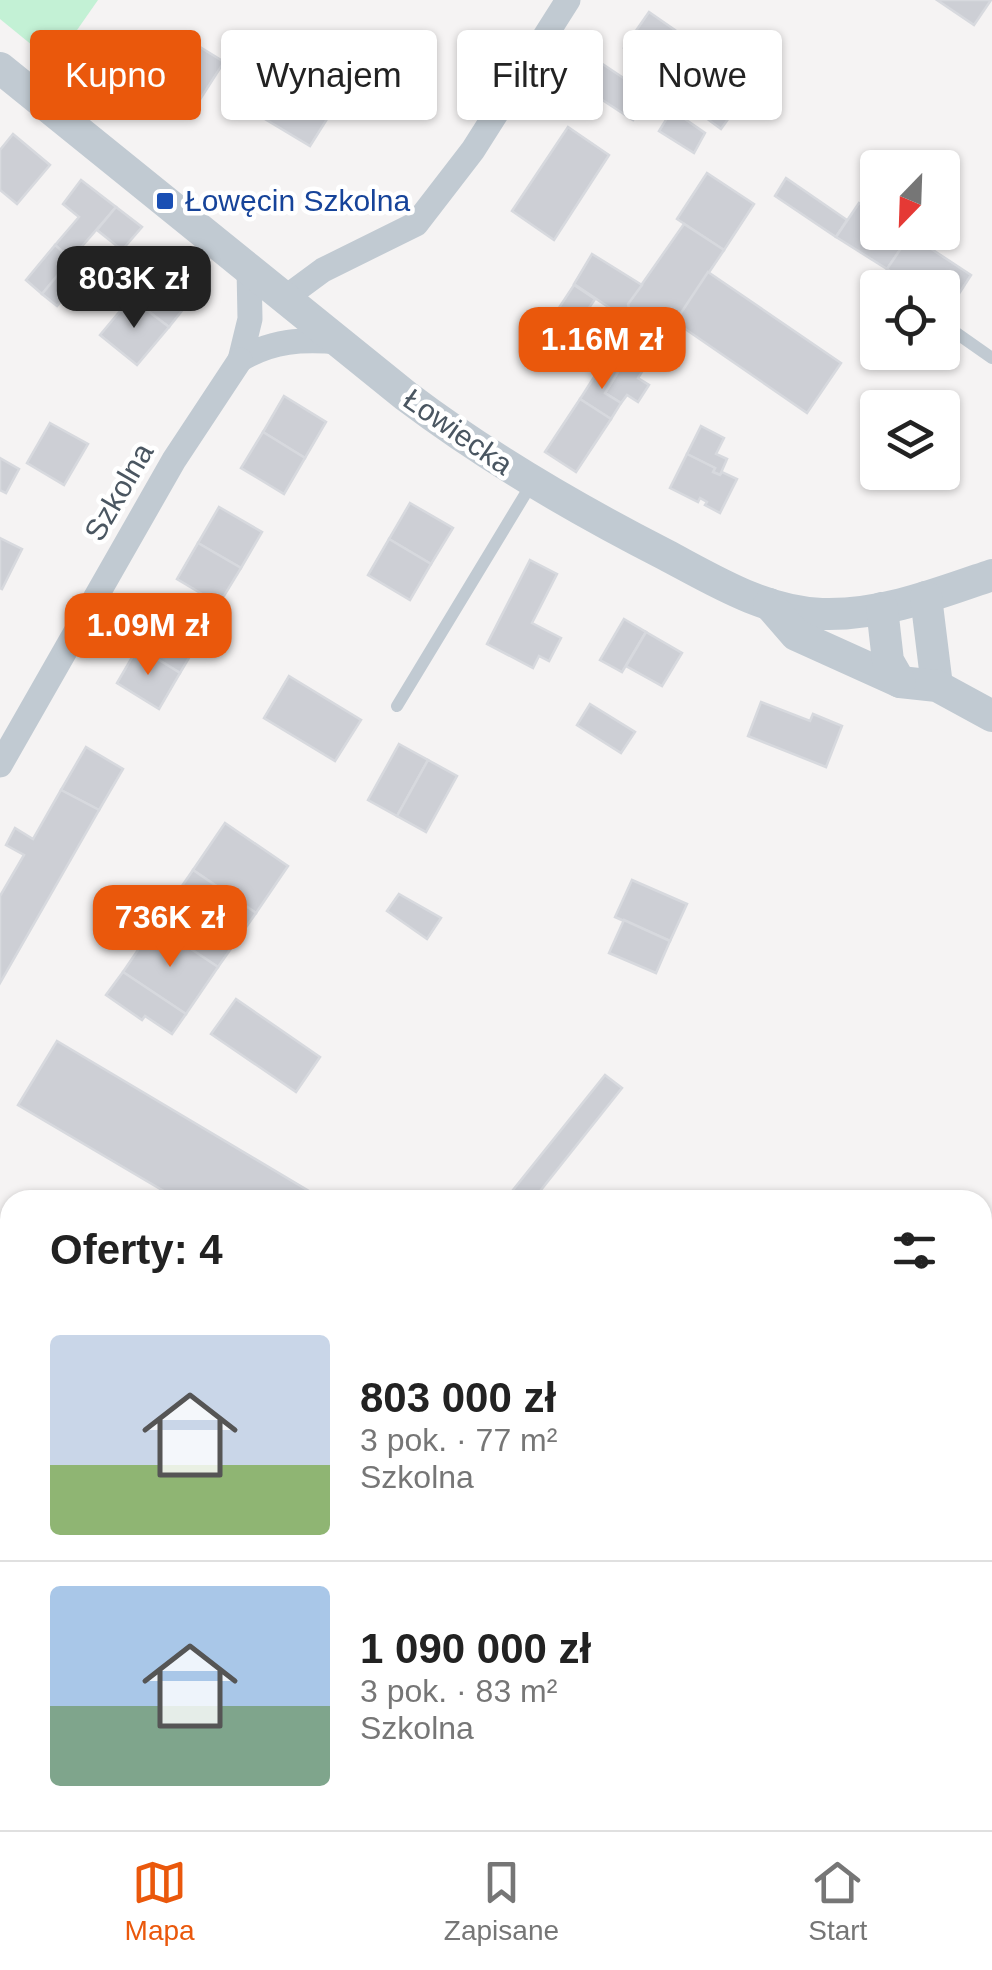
<!DOCTYPE html>
<html lang="pl">
<meta charset="utf-8">
<style>
:root{--surface:#fff;--page:#f2f2f2;--text:#222;--muted:#767676;--line:#e0e0e0;--accent:#ea580c}
body{margin:0;font-family:Helvetica,sans-serif;background:var(--page);color:var(--text);height:100vh;display:flex;flex-direction:column;font-size:38px;white-space:nowrap}
*{box-sizing:border-box;margin:0}
p{font-size:32px;color:var(--muted)}
.icon{flex:none;width:55px;height:55px;fill:none;stroke:currentColor;stroke-width:2;stroke-linecap:round;stroke-linejoin:round}
.map{position:relative;flex:1;overflow:hidden}
.panel{position:absolute;left:0px;top:1190px;width:992px;height:640px;display:flex;flex-direction:column;background:var(--surface);border-radius:30px 30px 0 0;box-shadow:0 2px 8px #0004}
.panel>*{flex:none}
.hud{position:absolute;left:30px;top:30px;width:932px;height:90px;display:flex;gap:20px}
.needle{width:65px;rotate:203deg}
.tools{position:absolute;left:860px;top:150px;display:grid;gap:20px}
.tools a{display:grid;place-items:center;width:100px;height:100px;border-radius:10px;background:var(--surface);box-shadow:0 2px 8px #0004;font-size:50px}
.price{position:absolute;translate:-50% -85px;padding:0 22px;border-radius:20px;background:var(--accent);color:#fff;font-size:32px;line-height:65px;filter:drop-shadow(0 2px 5px #0008)}
.price::after{content:'';position:absolute;left:50%;top:60px;width:30px;height:22px;margin-left:-15px;background:inherit;clip-path:polygon(0 0,100% 0,50% 100%)}
.price.on{background:#222;color:#fff}
ul{padding:0;list-style:none}
li{display:flex;align-items:center;gap:30px;height:250px;padding:0 50px}
li+li{border-top:2px solid var(--line)}
li span{display:grid;place-items:center;flex:none;width:280px;height:200px;border-radius:10px;color:#555}
li>.icon{margin-inline-start:auto}
span .icon{width:120px;height:120px;fill:#fffc;stroke-width:1}
li b{font-size:42px}
h2{display:flex;justify-content:space-between;align-items:center;height:120px;padding:0 50px;font-size:42px}
.chip{padding:0 35px;border-radius:10px;background:var(--surface);box-shadow:0 2px 8px #0004;font-size:35px;line-height:90px}
.chip.on{background:var(--accent);color:#fff}
.tabs{display:flex;justify-content:space-around;align-items:center;height:140px;border-top:2px solid var(--line);background:var(--surface);font-size:28px;color:var(--muted)}
.tabs a{display:grid;justify-items:center;gap:5px}
.tabs .on{color:var(--accent)}
.map>svg:first-child{display:block}
.grass{fill:#c3f1d5}
.building{fill:#cdcfd5;stroke:#d7d9de;stroke-width:2.5}
.lines{fill:none;stroke-linecap:round;stroke-linejoin:round}
.service{stroke:#c1cad2;stroke-width:12}
.minor{stroke:#c1cad2;stroke-width:25}
.tertiary{stroke:#c1cad2;stroke-width:32}
.transit-dot{fill:#1a4fb4;stroke:#fff;stroke-width:4}
.labels{text-anchor:middle;stroke-width:9;stroke-linejoin:round;paint-order:stroke}
.transit-label{font-size:30px;fill:#164399;stroke:#fff;text-anchor:start}
.street-label{font-size:30px;fill:#4a5661;stroke:#fff}
</style>
<div class="map">
<svg width="992" height="1830" viewBox="0 0 992 1830">
<rect width="100%" height="100%" fill="#f5f3f3"/>
<path class="grass" d="M 0,0 L 98,0 L 54,63 L 0,19 Z"/>
<g class="building">
<path d="M 937,0 L 991,0 L 974,25 Z"/>
<path d="M 649,12 L 675,30 L 650,66 L 624,48 Z"/>
<path d="M 309,39 L 358,70 L 310,146 L 260,116 L 277,88 L 273,86 L 281,74 L 285,77 Z"/>
<path d="M 200,47 L 224,62 L 192,112 L 168,97 Z"/>
<path d="M 601,63 L 649,95 L 633,120 L 584,88 Z"/>
<path d="M 729,67 L 753,84 L 721,129 L 698,112 Z"/>
<path d="M 672,110 L 705,133 L 694,153 L 659,131 Z"/>
<path d="M 568,127 L 609,155 L 554,240 L 512,211 Z"/>
<path d="M 13,134 L 50,165 L 17,204 L 0,190 L 0,150 Z"/>
<path d="M 707,173 L 754,204 L 724,250 L 677,219 Z"/>
<path d="M 786,178 L 847,220 L 836,237 L 775,196 Z"/>
<path d="M 81,180 L 116,207 L 71,259 L 55,245 L 79,217 L 63,204 Z"/>
<path d="M 859,203 L 878,215 L 878,232 L 910,235 L 887,269 L 836,237 Z"/>
<path d="M 116,207 L 142,227 L 122,250 L 97,230 Z"/>
<path d="M 684,224 L 724,250 L 662,342 L 631,322 L 628,304 Z"/>
<path d="M 910,235 L 971,275 L 949,309 L 942,305 L 942,288 L 915,288 L 887,269 Z"/>
<path d="M 55,245 L 71,259 L 42,294 L 26,280 Z"/>
<path d="M 592,254 L 642,285 L 628,304 L 631,322 L 574,284 Z"/>
<path d="M 164,258 L 200,288 L 169,327 L 131,298 Z"/>
<path d="M 71,259 L 86,272 L 57,306 L 42,294 Z"/>
<path d="M 708,272 L 841,363 L 807,413 L 675,322 Z"/>
<path d="M 574,285 L 595,299 L 562,348 L 541,335 Z"/>
<path d="M 131,298 L 169,327 L 137,365 L 100,335 Z"/>
<path d="M 612,310 L 630,322 L 597,373 L 579,361 Z"/>
<path d="M 630,322 L 660,343 L 638,378 L 649,385 L 638,402 L 627,395 L 621,403 L 605,393 L 618,372 L 603,363 Z"/>
<path d="M 603,363 L 618,372 L 605,393 L 621,403 L 611,419 L 580,399 Z"/>
<path d="M 284,396 L 326,422 L 305,458 L 263,432 Z"/>
<path d="M 580,399 L 611,419 L 576,472 L 545,452 Z"/>
<path d="M 50,423 L 88,444 L 64,485 L 27,463 Z"/>
<path d="M 701,426 L 724,438 L 716,454 L 727,459 L 720,475 L 713,472 L 715,468 L 687,454 Z"/>
<path d="M 263,432 L 305,458 L 284,494 L 241,468 Z"/>
<path d="M 687,454 L 715,468 L 713,472 L 720,475 L 722,472 L 737,479 L 720,513 L 705,505 L 707,502 L 700,498 L 698,502 L 670,488 Z"/>
<path d="M 0,458 L 19,469 L 6,493 L 0,490 Z"/>
<path d="M 410,503 L 453,528 L 431,564 L 389,539 Z"/>
<path d="M 219,507 L 262,532 L 241,568 L 198,543 Z"/>
<path d="M 0,538 L 22,549 L 2,589 L 0,588 Z"/>
<path d="M 389,539 L 431,564 L 410,600 L 368,575 Z"/>
<path d="M 198,543 L 241,568 L 219,604 L 177,579 Z"/>
<path d="M 530,560 L 557,574 L 532,623 L 561,638 L 549,661 L 539,656 L 533,668 L 487,644 Z"/>
<path d="M 159,611 L 202,636 L 180,673 L 138,647 Z"/>
<path d="M 624,619 L 646,632 L 622,672 L 600,660 Z"/>
<path d="M 646,632 L 682,653 L 662,686 L 626,666 Z"/>
<path d="M 138,647 L 180,673 L 159,709 L 117,683 Z"/>
<path d="M 289,676 L 361,720 L 335,761 L 264,718 Z"/>
<path d="M 761,702 L 810,721 L 813,714 L 842,726 L 826,767 L 748,736 Z"/>
<path d="M 590,704 L 635,732 L 621,753 L 577,725 Z"/>
<path d="M 399,744 L 428,760 L 397,816 L 368,800 Z"/>
<path d="M 86,747 L 123,769 L 99,810 L 61,790 Z"/>
<path d="M 428,760 L 457,776 L 426,832 L 397,816 Z"/>
<path d="M 61,790 L 99,810 L 0,983 L 0,896 L 24,855 L 6,845 L 15,828 L 33,839 Z"/>
<path d="M 225,823 L 288,866 L 256,913 L 193,870 Z"/>
<path d="M 193,870 L 256,913 L 218,967 L 155,925 Z"/>
<path d="M 632,880 L 687,904 L 670,941 L 615,917 Z"/>
<path d="M 399,894 L 441,918 L 427,939 L 387,911 Z"/>
<path d="M 624,920 L 670,941 L 656,973 L 609,953 Z"/>
<path d="M 155,925 L 218,967 L 186,1014 L 123,972 Z"/>
<path d="M 123,972 L 186,1014 L 172,1034 L 145,1016 L 142,1020 L 106,995 Z"/>
<path d="M 236,999 L 320,1057 L 296,1092 L 211,1034 Z"/>
<path d="M 57,1041 L 324,1200 L 179,1200 L 18,1105 Z"/>
<path d="M 605,1075 L 622,1088 L 533,1200 L 505,1200 Z"/>
</g>
<g class="lines">
<g class="service">
<path d="M 942,323 L 992,358"/>
<path d="M 397,706 L 532,483"/>
<path d="M 0,1507 L 4,1508 L 10,1498"/>
</g>
<g class="minor">
<path d="M 249,268 L 250,319 L 240,360 C 272,340 303,339 339,342"/>
<path d="M 285,298 L 323,270 L 416,224 L 473,150 L 568,0"/>
<path d="M 0,765 L 174,460 L 240,360"/>
</g>
<g class="tertiary">
<path d="M 0,68 L 406,396 C 488,458 574,508 666,555 C 715,581 765,612 822,614 C 880,616 937,594 992,575"/>
<path d="M 926,597 L 937,686"/>
<path d="M 769,604 L 796,635 L 900,682 L 937,686 L 992,716"/>
<path d="M 882,608 L 888,661 L 900,682"/>
</g>
</g>
<rect class="transit-dot" x="155" y="191" width="20" height="20" rx="5"/>
<g class="labels">
<g class="transit-label">
<text x="185" y="211">Łowęcin Szkolna</text>
</g>
<g class="street-label">
<text transform="translate(458 432) rotate(35)" y="10">Łowiecka</text>
<text transform="translate(119 492) rotate(-60)" y="10">Szkolna</text>
</g>
</g>
</svg>
<div class="tools">
<a><svg class="needle" viewBox="-14 -14 28 28"><path d="M0-13l5 13h-10z" fill="#e53935"/><path d="M0 13l5-13h-10z" fill="#767676"/></svg></a>
<a><svg class="icon" aria-label="locate" viewBox="0 0 24 24"><circle cx="12" cy="12" r="6"/><path d="M12 2v4M12 18v4M2 12h4M18 12h4"/></svg></a>
<a><svg class="icon" aria-label="layers" viewBox="0 0 24 24"><path d="M12 4l9 5-9 5-9-5zM3 14l9 5 9-5"/></svg></a>
</div>
<b class="price on" style="left:134px;top:331px">803K zł</b>
<b class="price" style="left:602px;top:392px">1.16M zł</b>
<b class="price" style="left:148px;top:678px">1.09M zł</b>
<b class="price" style="left:170px;top:970px">736K zł</b>
<div class="hud">
<a class="chip on">Kupno</a>
<a class="chip">Wynajem</a>
<a class="chip">Filtry</a>
<a class="chip">Nowe</a>
</div>
<section class="panel">
<h2>Oferty: 4<svg class="icon" aria-label="filters" viewBox="0 0 24 24"><path d="M4 7h16M4 17h16"/><circle cx="9" cy="7" r="2"/><circle cx="15" cy="17" r="2"/></svg></h2>
<ul>
<li><span style="background:linear-gradient(#c9d6e8 65%,#8fb573 0)"><svg class="icon" aria-label="home" viewBox="0 0 24 24"><path d="M3 11l9-7 9 7M6 9v11h12V9"/></svg></span><div><b>803 000 zł</b><p>3 pok. · 77 m²</p><p>Szkolna</p></div></li>
<li><span style="background:linear-gradient(#a9c7e8 60%,#7fa58c 0)"><svg class="icon" aria-label="home" viewBox="0 0 24 24"><path d="M3 11l9-7 9 7M6 9v11h12V9"/></svg></span><div><b>1 090 000 zł</b><p>3 pok. · 83 m²</p><p>Szkolna</p></div></li>
</ul>
</section>
</div>
<nav class="tabs">
<a class="on"><svg class="icon" aria-label="map" viewBox="0 0 24 24"><path d="M3 6l6-2 6 2 6-2v14l-6 2-6-2-6 2zM9 4v14M15 6v14"/></svg>Mapa</a>
<a><svg class="icon" aria-label="saved" viewBox="0 0 24 24"><path d="M7 4h10v16l-5-4-5 4z"/></svg>Zapisane</a>
<a><svg class="icon" aria-label="home" viewBox="0 0 24 24"><path d="M3 11l9-7 9 7M6 9v11h12V9"/></svg>Start</a>
</nav>
